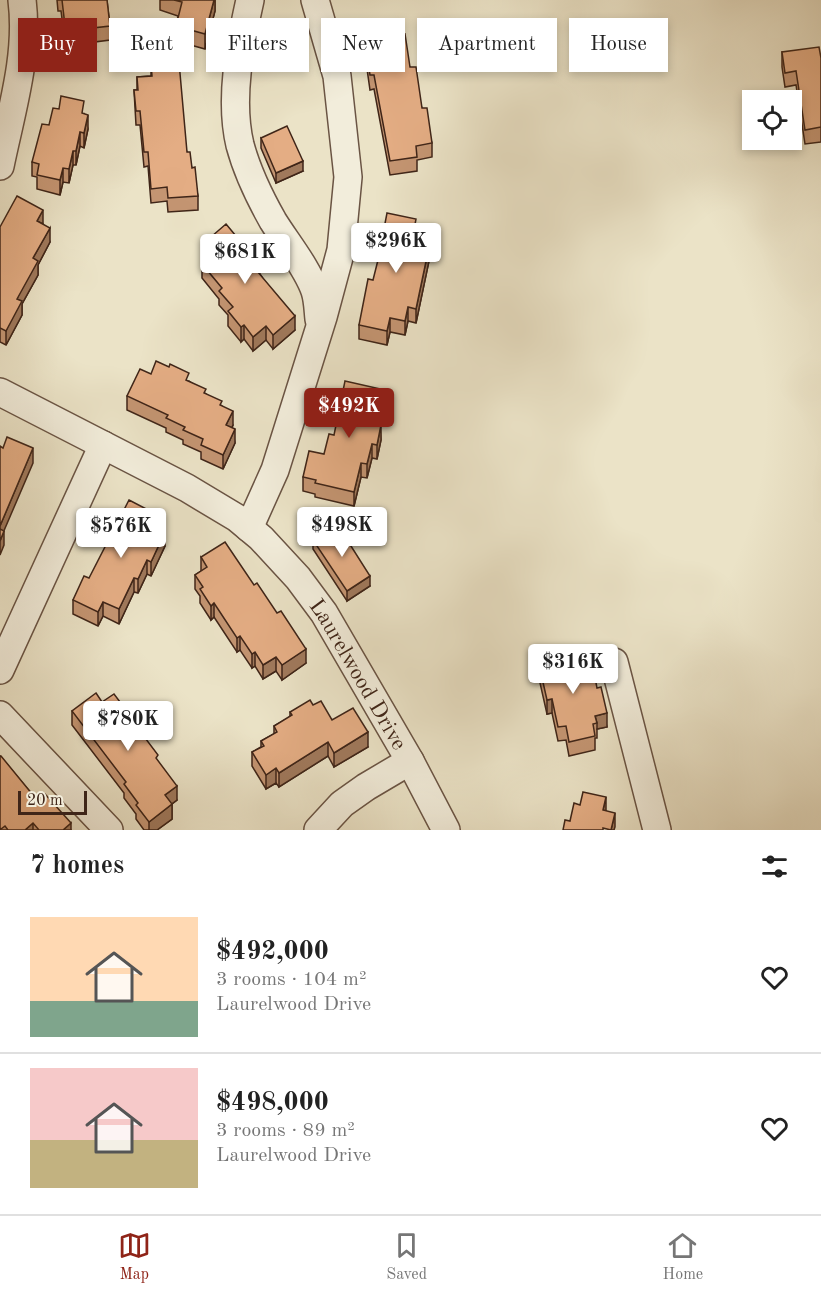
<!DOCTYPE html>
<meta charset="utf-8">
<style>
:root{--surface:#fff;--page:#f2f2f2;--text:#222;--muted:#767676;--line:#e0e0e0;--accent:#8f2418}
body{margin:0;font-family:"Old Standard TT",serif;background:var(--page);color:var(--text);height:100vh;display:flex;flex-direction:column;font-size:22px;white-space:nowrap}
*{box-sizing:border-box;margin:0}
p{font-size:20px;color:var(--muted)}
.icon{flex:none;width:33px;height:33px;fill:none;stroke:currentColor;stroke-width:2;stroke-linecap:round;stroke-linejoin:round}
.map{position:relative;height:830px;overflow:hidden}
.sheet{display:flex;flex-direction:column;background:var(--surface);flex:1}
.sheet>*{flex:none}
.hud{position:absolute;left:18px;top:18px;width:786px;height:54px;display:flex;gap:12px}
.controls{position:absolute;left:742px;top:90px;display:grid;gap:12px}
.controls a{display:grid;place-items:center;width:60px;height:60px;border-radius:0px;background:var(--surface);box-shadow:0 3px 9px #0003;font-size:30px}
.scale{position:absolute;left:18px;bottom:15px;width:69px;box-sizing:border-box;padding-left:6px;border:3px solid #3f2518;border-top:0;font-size:16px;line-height:21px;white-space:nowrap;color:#3f2518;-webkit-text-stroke:4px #f2eddb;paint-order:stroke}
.price{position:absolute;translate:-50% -51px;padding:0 14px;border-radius:6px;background:#fff;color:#222;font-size:20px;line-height:39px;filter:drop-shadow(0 2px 3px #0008)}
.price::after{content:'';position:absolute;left:50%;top:36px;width:18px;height:14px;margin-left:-9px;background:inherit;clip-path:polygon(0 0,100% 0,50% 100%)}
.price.active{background:var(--accent);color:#fff}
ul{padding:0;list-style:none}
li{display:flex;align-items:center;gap:18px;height:150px;padding:0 30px}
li+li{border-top:2px solid var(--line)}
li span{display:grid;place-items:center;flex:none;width:168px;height:120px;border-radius:0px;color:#555}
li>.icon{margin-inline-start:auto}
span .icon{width:72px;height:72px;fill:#fffc;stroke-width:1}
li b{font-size:26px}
h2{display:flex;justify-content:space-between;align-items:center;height:72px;padding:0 30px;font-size:26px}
.tag{padding:0 21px;border-radius:0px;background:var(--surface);box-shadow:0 3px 9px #0003;font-size:21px;line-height:54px}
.tag.active{background:var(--accent);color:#fff}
.dock{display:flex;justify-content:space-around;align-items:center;height:84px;border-top:2px solid var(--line);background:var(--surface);font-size:16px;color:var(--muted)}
.dock a{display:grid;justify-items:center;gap:3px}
.dock .active{color:var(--accent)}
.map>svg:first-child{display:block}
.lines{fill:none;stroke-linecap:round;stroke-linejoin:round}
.minor-casing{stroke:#6a5444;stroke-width:30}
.minor{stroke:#f2eddb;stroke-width:27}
.wall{fill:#c49572;stroke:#3f2518;stroke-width:1.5}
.shaded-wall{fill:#a0795c;stroke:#3f2518;stroke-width:1.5}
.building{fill:#e4ad84;stroke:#3f2518;stroke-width:1.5}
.labels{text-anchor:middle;stroke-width:6;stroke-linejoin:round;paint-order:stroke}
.street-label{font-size:22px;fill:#3f2518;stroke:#f2eddb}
</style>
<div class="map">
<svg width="821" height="830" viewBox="0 0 821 830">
<rect width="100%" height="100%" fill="#ebe3c7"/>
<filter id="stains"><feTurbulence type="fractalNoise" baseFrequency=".00333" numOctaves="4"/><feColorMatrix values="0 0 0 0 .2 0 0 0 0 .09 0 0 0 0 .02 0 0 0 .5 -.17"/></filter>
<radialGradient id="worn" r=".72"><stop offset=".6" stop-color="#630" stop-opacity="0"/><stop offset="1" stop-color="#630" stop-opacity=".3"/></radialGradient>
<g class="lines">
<g class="minor-casing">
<g id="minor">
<path d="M 250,0 C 240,45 229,99 240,145 C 247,171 260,198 273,221 C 286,242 308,269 315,291 C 318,300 318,310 319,319"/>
<path d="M 0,166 C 11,112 29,56 22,0"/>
<path id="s1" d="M 0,392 L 187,488 L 237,518 L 261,538 L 298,578 L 324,613 L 410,761 L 446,830"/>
<path d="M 249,528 L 275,470 L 323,317 L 341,250 L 348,177 L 337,76 L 315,0"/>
<path d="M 614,662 L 657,830"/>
<path d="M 0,670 L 103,445"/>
<path d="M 0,715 L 109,830"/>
<path d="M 318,830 L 342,804 L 366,787 L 410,761"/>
</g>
</g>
<use href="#minor" class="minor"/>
</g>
<g class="wall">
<path d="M 57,0 L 107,0 L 110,26 L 110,40 L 95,42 L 95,54 L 67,57 L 61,11 L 58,11 Z"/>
<path d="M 160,0 L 215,0 L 215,11 L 205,49 L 176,41 L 176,26 L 178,16 L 160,10 Z"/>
<path d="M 359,31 L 390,37 L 410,67 L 432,143 L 432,157 L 417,160 L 417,171 L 390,175 L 374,89 L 370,90 L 367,69 L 363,69 L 359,45 Z"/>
<path d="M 782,52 L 821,58 L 821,142 L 805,144 L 796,85 L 785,87 L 782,67 Z"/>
<path d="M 151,64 L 187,152 L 192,168 L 198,196 L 198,210 L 168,212 L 167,201 L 151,203 L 148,166 L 144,167 L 140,125 L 136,125 L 134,90 L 137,90 L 137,77 L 151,76 Z"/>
<path d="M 84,114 L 88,129 L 84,148 L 80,146 L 76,165 L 73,165 L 69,183 L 63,182 L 60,195 L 37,189 L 37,177 L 32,176 L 32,162 Z"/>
<path d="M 261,138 L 303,171 L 276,183 L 261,148 Z"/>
<path d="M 43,224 L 50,242 L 38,265 L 38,275 L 22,304 L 22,315 L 6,345 L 0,342 L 0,227 Z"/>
<path d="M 416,231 L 429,233 L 429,261 L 416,323 L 408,321 L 405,335 L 390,332 L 387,345 L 359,339 L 359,325 Z"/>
<path d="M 204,243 L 256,265 L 260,274 L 295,330 L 273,349 L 266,340 L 253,351 L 244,339 L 241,342 L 228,326 L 228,315 L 219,305 L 219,299 L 202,278 L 202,264 L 207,260 L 204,257 Z"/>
<path d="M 189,381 L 222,406 L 233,425 L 232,428 L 235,443 L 223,469 L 201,459 L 201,452 L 183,444 L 183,440 L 166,432 L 166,428 L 127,410 L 127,396 Z"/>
<path d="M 385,404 L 380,425 L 381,440 L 377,459 L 372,458 L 367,478 L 361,477 L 354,506 L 315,497 L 315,494 L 303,491 L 303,477 L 324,454 L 334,435 Z"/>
<path d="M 154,527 L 165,546 L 151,576 L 147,574 L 138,593 L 134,592 L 119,624 L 103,616 L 98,626 L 73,614 L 73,600 L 89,578 Z"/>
<path d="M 313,540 L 370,586 L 347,601 L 313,549 Z"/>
<path d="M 201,557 L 306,663 L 282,680 L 276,671 L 263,679 L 255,666 L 252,668 L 240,650 L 237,652 L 214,617 L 211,620 L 200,603 L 200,596 L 195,589 L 195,575 L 201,571 Z"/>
<path d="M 549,654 L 572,658 L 579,665 L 597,688 L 607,727 L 597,729 L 597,738 L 595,738 L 595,750 L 569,756 L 566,740 L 558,741 L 552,713 L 547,714 L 540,683 L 540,669 L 549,666 Z"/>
<path d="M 102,702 L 137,728 L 158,762 L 177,800 L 172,804 L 172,819 L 157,830 L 144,830 L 136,819 L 136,814 L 124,798 L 124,793 L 72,725 L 72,711 Z"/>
<path d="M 313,705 L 368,747 L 334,767 L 328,756 L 279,787 L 276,783 L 266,789 L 252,766 L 252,752 L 261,747 L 261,741 L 274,734 L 274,726 L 290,717 L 290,712 Z"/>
<path d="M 0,756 L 37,800 L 71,830 L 0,830 Z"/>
</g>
<g class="shaded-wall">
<path d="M 214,0 L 215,0 L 215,11 L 205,49 L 205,34 Z"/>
<path d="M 88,115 L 88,129 L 84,148 L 84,133 Z"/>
<path d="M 80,132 L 80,146 L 76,165 L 76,151 Z"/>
<path d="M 73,151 L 73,165 L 69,183 L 69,169 Z"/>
<path d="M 303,161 L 303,171 L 276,183 L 276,173 Z"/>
<path d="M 63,168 L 63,182 L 60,195 L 60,180 Z"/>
<path d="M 43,210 L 43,224 L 37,221 Z"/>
<path d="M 50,228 L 50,242 L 38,265 L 38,275 L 22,304 L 22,315 L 6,345 L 6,331 L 17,299 L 33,258 Z"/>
<path d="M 429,233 L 429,247 L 426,246 Z"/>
<path d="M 429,247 L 429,261 L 416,323 L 416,309 Z"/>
<path d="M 408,307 L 408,321 L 405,335 L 405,321 Z"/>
<path d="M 295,316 L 295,330 L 273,349 L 273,335 Z"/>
<path d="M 390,318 L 390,332 L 387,345 L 387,331 Z"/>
<path d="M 244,325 L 244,339 L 241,342 L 241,327 Z"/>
<path d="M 266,326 L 266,340 L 253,351 L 253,337 Z"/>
<path d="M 385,390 L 385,404 L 377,439 L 377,425 Z"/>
<path d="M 233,411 L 233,425 L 226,439 L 226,425 Z"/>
<path d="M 381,425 L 381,440 L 377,459 L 377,445 Z"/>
<path d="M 235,429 L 235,443 L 223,469 L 223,455 Z"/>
<path d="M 372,444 L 372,458 L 367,478 L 367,464 Z"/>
<path d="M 33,448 L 33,463 L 0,540 L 0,526 Z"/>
<path d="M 361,463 L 361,477 L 354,506 L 354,492 Z"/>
<path d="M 154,513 L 154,527 L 149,524 Z"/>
<path d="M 4,531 L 4,545 L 0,555 L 0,541 Z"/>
<path d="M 165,532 L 165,546 L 151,576 L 151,562 Z"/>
<path d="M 147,560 L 147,574 L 138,593 L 138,579 Z"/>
<path d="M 370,576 L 370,586 L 347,601 L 347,591 Z"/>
<path d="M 134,578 L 134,592 L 119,624 L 119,609 Z"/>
<path d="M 103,602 L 103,616 L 98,626 L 98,612 Z"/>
<path d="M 214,603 L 214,617 L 211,620 L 211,606 Z"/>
<path d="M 240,636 L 240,650 L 237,652 L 237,638 Z"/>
<path d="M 306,649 L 306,663 L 282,680 L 282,665 Z"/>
<path d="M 255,652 L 255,666 L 252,668 L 252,654 Z"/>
<path d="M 276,657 L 276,671 L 263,679 L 263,665 Z"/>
<path d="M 552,699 L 552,713 L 547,714 L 547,700 Z"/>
<path d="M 607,713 L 607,727 L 597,729 L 597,723 L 595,716 Z"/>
<path d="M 137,719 L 137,733 L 133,722 Z"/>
<path d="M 368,732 L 368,747 L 334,767 L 334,753 Z"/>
<path d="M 328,742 L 328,756 L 279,787 L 279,773 Z"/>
<path d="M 276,768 L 276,783 L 266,789 L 266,775 Z"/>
<path d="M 177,786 L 177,800 L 165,809 L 165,795 Z"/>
<path d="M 606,797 L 606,811 L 603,810 Z"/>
<path d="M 172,804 L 172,819 L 157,830 L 149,830 L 149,822 Z"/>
<path d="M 615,813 L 615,827 L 614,830 L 611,830 Z"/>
<path d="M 33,823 L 33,830 L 25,830 Z"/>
<path d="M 71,823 L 71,830 L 63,830 Z"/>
</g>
<g class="building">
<path d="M 62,0 L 107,0 L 110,26 L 93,28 L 95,40 L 67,43 Z"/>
<path d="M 174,0 L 214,0 L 205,34 L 176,26 L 182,2 Z"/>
<path d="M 388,26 L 390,37 L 405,34 L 410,67 L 416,67 L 422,108 L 427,108 L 432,143 L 416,146 L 417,157 L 390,161 L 374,75 L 370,75 L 367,55 L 363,55 L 359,31 Z"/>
<path d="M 819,47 L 821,58 L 821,127 L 805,130 L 796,71 L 785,73 L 782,52 Z"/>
<path d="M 179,62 L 187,152 L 190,152 L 192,168 L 195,167 L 198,196 L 168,198 L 167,187 L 151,189 L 148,152 L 144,152 L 140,111 L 136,111 L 134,90 L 138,90 L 137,77 L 152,76 L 151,64 Z"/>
<path d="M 61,96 L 84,101 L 82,113 L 88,115 L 84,133 L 80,132 L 76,151 L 73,151 L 69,169 L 63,168 L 60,180 L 37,175 L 39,164 L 32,162 L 42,124 L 49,125 L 53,108 L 59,109 Z"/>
<path d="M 287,126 L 303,161 L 276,173 L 261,138 Z"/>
<path d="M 17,196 L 43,210 L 37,221 L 50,228 L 33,258 L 38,261 L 17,299 L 22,301 L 6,331 L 0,328 L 0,227 Z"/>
<path d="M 387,213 L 416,219 L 414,230 L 429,233 L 426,246 L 429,247 L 416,309 L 408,307 L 405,321 L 390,318 L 387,331 L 359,325 L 368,279 L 373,280 L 378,260 Z"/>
<path d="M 226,224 L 256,260 L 254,262 L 260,269 L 257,271 L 295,316 L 273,335 L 266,326 L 253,337 L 244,325 L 241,327 L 228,311 L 233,307 L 219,291 L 222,288 L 202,264 L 214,254 L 204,243 Z"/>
<path d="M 156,361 L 169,367 L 170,364 L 189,373 L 186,380 L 206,389 L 204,393 L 222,401 L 220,405 L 233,411 L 226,425 L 235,429 L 223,455 L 201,445 L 203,439 L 183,430 L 185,427 L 166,418 L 168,415 L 127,396 L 140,369 L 151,374 Z"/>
<path d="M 345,381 L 385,390 L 377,425 L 381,425 L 377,445 L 372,444 L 367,464 L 361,463 L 354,492 L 315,483 L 316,480 L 303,477 L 309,451 L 324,454 L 329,434 L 334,435 Z"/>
<path d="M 7,437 L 33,448 L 0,526 L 0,446 L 3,448 Z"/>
<path d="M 129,500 L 154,513 L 149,524 L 165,532 L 151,562 L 147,560 L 138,579 L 134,578 L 119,609 L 103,602 L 98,612 L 73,600 L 84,576 L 89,578 Z"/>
<path d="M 337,524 L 370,576 L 347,591 L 313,540 Z"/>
<path d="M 0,529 L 4,531 L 0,541 Z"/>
<path d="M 225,542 L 254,585 L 257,583 L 277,613 L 281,611 L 306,649 L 282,665 L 276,657 L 263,665 L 255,652 L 252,654 L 240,636 L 237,638 L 214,603 L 211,606 L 200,589 L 203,587 L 195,575 L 207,567 L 201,557 Z"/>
<path d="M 570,649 L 572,658 L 578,657 L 579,665 L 592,662 L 597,688 L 601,687 L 607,713 L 595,716 L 597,723 L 593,724 L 595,736 L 569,742 L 566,726 L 558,727 L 552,699 L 547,700 L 540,669 L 552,666 L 549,654 Z"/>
<path d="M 96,693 L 102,702 L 114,694 L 123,706 L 126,704 L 137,719 L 133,722 L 158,755 L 156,758 L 177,786 L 165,795 L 172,804 L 149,822 L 136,805 L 138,803 L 124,784 L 126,782 L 72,711 Z"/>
<path d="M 310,700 L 313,705 L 321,701 L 332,720 L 353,708 L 368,732 L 334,753 L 328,742 L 279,773 L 276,768 L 266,775 L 252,752 L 264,746 L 261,741 L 277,732 L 274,726 L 292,715 L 290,712 Z"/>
<path d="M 0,756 L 1,756 L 37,800 L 45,794 L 71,823 L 63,830 L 39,830 L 33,823 L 25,830 L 8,830 L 5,826 L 1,829 L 0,828 Z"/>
<path d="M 583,792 L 606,797 L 603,810 L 615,813 L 611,830 L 603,828 L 603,830 L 563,830 L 565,820 L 570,821 L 574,803 L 580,805 Z"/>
</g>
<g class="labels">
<g class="street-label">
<text dy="8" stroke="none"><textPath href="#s1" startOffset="468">Laurelwood Drive</textPath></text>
</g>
</g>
<rect width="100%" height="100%" filter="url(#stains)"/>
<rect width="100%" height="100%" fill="url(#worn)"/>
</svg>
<div class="controls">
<a><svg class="icon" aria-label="locate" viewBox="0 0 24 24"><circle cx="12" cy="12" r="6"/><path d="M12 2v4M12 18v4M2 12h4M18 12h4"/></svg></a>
</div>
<div class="scale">20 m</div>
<b class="price" style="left:396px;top:274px">$296K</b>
<b class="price" style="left:245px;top:285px">$681K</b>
<b class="price active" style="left:349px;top:439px">$492K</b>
<b class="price" style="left:342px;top:558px">$498K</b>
<b class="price" style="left:121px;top:559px">$576K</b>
<b class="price" style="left:573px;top:695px">$316K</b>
<b class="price" style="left:128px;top:752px">$780K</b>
<div class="hud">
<a class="tag active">Buy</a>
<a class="tag">Rent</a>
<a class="tag">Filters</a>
<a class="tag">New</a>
<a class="tag">Apartment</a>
<a class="tag">House</a>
</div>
</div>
<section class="sheet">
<h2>7 homes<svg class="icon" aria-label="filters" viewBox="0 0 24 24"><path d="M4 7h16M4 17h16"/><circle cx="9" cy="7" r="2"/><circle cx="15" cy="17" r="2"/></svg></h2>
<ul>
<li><span style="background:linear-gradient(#ffd9b3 70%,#7fa58c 0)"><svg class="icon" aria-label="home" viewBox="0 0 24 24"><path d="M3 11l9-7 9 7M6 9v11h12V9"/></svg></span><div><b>$492,000</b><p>3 rooms · 104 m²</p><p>Laurelwood Drive</p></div><svg class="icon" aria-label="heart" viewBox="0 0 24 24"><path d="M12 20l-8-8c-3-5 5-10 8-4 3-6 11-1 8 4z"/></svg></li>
<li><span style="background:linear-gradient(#f6c9c9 60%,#c2b280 0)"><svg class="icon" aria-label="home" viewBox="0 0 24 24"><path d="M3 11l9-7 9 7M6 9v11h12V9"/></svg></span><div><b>$498,000</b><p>3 rooms · 89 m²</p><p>Laurelwood Drive</p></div><svg class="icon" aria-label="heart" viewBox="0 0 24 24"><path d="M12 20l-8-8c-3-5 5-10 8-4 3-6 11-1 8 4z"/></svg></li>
</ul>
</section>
<nav class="dock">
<a class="active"><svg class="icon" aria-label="map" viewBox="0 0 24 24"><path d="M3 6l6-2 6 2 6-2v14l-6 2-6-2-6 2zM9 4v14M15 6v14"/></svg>Map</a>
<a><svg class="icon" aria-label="saved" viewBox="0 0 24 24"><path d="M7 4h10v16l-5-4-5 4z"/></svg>Saved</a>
<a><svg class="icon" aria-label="home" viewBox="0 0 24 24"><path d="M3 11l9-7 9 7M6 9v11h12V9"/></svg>Home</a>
</nav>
